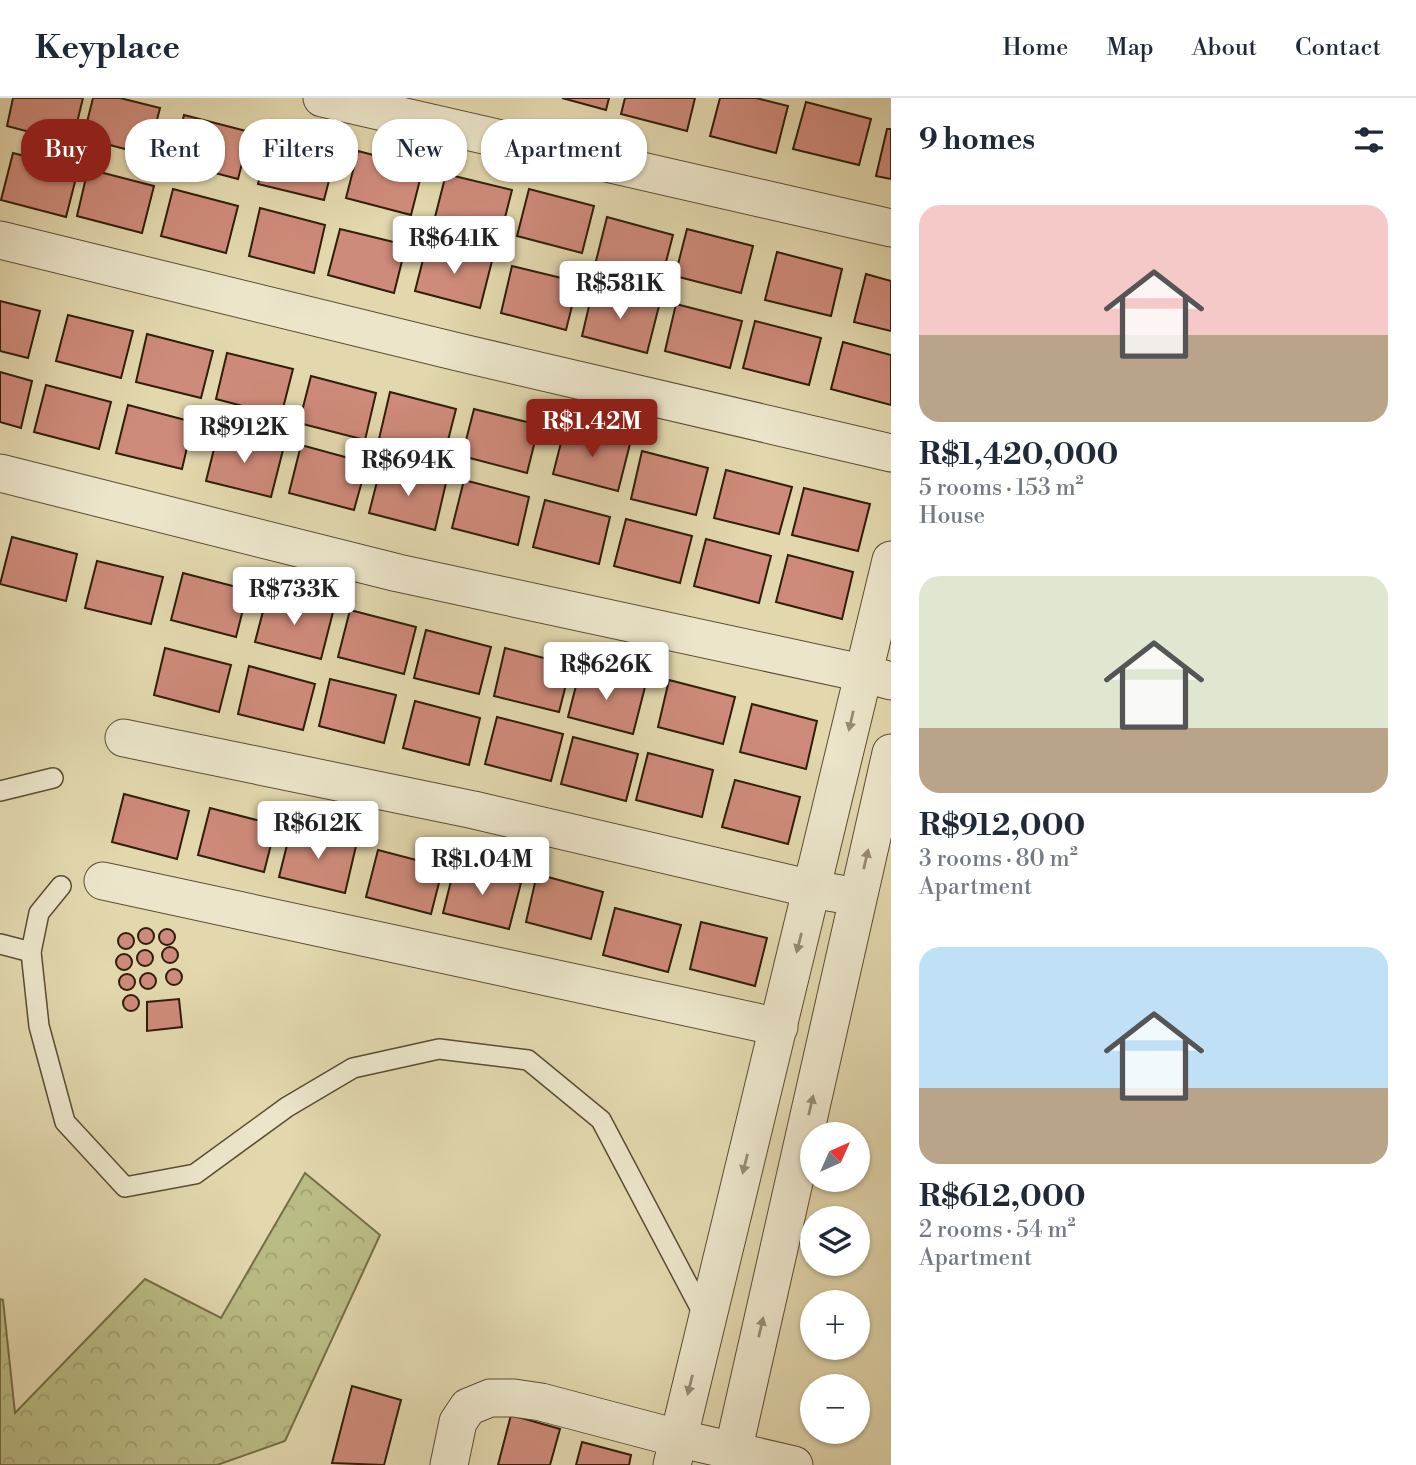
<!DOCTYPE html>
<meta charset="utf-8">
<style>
:root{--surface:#fff;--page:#f2f2f3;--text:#1f2937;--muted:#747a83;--line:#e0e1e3;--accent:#8f2418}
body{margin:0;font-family:"Libre Bodoni",serif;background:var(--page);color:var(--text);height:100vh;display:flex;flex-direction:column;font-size:26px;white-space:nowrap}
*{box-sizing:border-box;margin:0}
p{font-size:23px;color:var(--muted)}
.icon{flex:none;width:38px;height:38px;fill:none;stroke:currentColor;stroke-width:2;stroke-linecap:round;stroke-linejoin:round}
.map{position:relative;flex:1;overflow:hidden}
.sheet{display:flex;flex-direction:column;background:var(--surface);width:525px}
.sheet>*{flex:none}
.banner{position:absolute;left:21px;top:21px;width:665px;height:63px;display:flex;gap:14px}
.needle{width:46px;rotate:45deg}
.buttons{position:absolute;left:800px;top:1024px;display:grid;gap:14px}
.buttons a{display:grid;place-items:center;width:70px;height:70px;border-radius:50%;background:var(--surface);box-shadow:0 2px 5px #0004;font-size:35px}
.price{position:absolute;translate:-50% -60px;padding:0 16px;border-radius:7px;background:#fff;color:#222;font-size:23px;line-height:46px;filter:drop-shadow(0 2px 4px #0008)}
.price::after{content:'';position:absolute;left:50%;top:42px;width:21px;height:16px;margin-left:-10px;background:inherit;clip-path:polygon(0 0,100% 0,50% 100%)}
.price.active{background:var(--accent);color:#fff}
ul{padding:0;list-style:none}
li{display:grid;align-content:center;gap:14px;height:371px;padding:0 28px}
li span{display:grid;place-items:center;height:217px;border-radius:21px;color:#555}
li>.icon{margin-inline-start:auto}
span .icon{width:126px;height:126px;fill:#fffc;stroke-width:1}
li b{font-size:30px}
h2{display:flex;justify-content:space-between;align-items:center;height:84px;padding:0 28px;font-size:30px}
.pill{padding:0 24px;border-radius:28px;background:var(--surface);box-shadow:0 2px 5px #0004;font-size:24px;line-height:63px}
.pill.active{background:var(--accent);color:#fff}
header{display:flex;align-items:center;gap:42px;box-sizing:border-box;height:98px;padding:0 35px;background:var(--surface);border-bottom:2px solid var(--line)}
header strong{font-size:33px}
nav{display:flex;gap:38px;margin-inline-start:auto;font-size:24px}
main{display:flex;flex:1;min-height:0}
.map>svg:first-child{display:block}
.forest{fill:url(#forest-crowns);stroke:#756d47;stroke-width:2}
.building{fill:#ce8a7a;stroke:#301e09;stroke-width:2}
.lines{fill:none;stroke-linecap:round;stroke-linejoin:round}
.lane-casing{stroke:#5c4c32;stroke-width:22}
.street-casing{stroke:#5c4c32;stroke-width:39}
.lane{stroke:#ece5ca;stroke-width:19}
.street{stroke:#ece5ca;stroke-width:37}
.oneway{fill:#978b73}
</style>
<header>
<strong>Keyplace</strong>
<nav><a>Home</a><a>Map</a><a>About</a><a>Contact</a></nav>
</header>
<main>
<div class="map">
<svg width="891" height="1367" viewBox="0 0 891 1367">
<defs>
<pattern id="forest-crowns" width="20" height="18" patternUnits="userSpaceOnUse" patternTransform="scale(1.75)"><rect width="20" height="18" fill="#babc85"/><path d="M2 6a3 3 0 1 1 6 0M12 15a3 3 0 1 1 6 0" fill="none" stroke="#a0a172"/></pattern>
</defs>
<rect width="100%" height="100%" fill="#e2d7ad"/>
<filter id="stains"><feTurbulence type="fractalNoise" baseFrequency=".00286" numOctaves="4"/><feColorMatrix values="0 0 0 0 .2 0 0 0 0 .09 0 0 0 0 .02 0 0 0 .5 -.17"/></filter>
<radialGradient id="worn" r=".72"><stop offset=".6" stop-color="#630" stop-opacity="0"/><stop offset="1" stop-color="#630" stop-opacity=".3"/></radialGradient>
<path class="forest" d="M 305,1075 L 380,1137 L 285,1343 L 217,1367 L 0,1367 L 0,1201 L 3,1202 L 15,1315 L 145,1181 L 221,1220 Z"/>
<g class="building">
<path d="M 13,0 L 83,0 L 72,45 L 7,28 Z"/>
<path d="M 93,0 L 120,0 L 160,10 L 148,57 L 83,40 Z"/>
<path d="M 562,0 L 609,0 L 606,12 Z"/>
<path d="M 625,0 L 695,0 L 687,33 L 621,16 Z"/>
<path d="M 720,0 L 756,0 L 788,8 L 776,55 L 710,38 Z"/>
<path d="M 806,4 L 871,21 L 859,67 L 793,51 Z"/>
<path d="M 184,17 L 250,34 L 238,81 L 173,64 Z"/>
<path d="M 887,31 L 891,31 L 891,81 L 876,78 Z"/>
<path d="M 270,38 L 336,55 L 324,102 L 258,86 Z"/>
<path d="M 358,53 L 423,70 L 411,117 L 346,100 Z"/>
<path d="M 13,55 L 78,72 L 66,119 L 1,102 Z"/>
<path d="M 88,71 L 154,88 L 142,135 L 77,118 Z"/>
<path d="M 446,76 L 512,92 L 500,139 L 434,123 Z"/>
<path d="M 173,91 L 238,108 L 226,155 L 161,138 Z"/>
<path d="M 529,91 L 594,108 L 582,155 L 517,138 Z"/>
<path d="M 260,110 L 325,127 L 314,175 L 249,158 Z"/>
<path d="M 607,119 L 673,137 L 661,183 L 595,167 Z"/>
<path d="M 340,131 L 406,147 L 394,195 L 328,177 Z"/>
<path d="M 687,131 L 753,148 L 741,195 L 675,178 Z"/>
<path d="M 427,146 L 492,163 L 480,210 L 415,193 Z"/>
<path d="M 777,154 L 842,171 L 831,218 L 765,202 Z"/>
<path d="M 512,168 L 578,184 L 566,232 L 501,215 Z"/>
<path d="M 866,176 L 891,183 L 891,233 L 854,224 Z"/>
<path d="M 593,191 L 659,208 L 647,255 L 582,238 Z"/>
<path d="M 0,203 L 40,213 L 28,260 L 0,253 Z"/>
<path d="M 676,206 L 742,223 L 730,270 L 665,253 Z"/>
<path d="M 68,217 L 133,233 L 121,280 L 56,263 Z"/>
<path d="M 755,223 L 821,240 L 809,287 L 743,270 Z"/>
<path d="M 147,236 L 213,253 L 201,300 L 136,284 Z"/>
<path d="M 843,244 L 891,257 L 891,307 L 831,291 Z"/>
<path d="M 227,255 L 293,271 L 281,318 L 216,301 Z"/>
<path d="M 0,274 L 32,283 L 21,330 L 0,324 Z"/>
<path d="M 311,278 L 376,295 L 365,342 L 299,325 Z"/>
<path d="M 46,287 L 111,304 L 99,351 L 34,334 Z"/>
<path d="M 390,294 L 456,311 L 444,358 L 379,341 Z"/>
<path d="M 128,307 L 193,324 L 182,371 L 116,355 Z"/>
<path d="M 474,311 L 539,327 L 527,375 L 462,358 Z"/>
<path d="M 565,329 L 630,346 L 618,393 L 553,376 Z"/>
<path d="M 218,335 L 283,352 L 271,399 L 206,383 Z"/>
<path d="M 301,347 L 367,365 L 354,412 L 289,395 Z"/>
<path d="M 642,353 L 708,370 L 696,417 L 631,401 Z"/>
<path d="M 381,368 L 446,385 L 435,432 L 369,415 Z"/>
<path d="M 726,372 L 792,389 L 779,436 L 714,420 Z"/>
<path d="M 464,382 L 529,399 L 518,447 L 452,430 Z"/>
<path d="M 804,390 L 870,406 L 858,453 L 792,437 Z"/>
<path d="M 545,402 L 610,419 L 599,466 L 533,449 Z"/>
<path d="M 626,421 L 692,438 L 680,485 L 614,468 Z"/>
<path d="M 12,439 L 77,456 L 66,503 L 0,486 Z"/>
<path d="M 706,441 L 771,458 L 759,505 L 694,488 Z"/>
<path d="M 788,457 L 853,474 L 842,521 L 776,504 Z"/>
<path d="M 97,463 L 163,479 L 151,526 L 85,510 Z"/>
<path d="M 183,475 L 248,492 L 236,539 L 171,522 Z"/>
<path d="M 267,498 L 333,514 L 321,561 L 255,544 Z"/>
<path d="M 350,512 L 416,529 L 404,576 L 338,559 Z"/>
<path d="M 426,532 L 491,549 L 479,596 L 414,580 Z"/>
<path d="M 165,550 L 231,567 L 219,614 L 154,597 Z"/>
<path d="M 505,550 L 571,567 L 559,614 L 494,598 Z"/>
<path d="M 249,568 L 315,586 L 303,632 L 238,616 Z"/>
<path d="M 580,572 L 645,589 L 633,636 L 568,619 Z"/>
<path d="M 330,581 L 396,597 L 384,645 L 319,628 Z"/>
<path d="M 669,582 L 735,599 L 723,646 L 658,629 Z"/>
<path d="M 415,603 L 480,620 L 469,667 L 403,650 Z"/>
<path d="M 752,606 L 817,623 L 806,671 L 740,654 Z"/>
<path d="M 497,619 L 563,636 L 551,683 L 485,666 Z"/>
<path d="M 573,639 L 638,656 L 626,703 L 561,686 Z"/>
<path d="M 648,655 L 713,672 L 702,719 L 636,702 Z"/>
<path d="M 735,682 L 800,699 L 788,746 L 722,729 Z"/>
<path d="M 124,696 L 189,713 L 177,761 L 112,744 Z"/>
<path d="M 210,710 L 276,727 L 264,774 L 198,757 Z"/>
<path d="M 291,731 L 356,748 L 345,795 L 279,779 Z"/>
<path d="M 378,752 L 443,769 L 431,816 L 366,799 Z"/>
<path d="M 455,767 L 521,785 L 509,831 L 443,815 Z"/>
<path d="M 537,776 L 603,794 L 591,841 L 526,824 Z"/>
<path d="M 615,810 L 681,827 L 668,874 L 603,857 Z"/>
<path d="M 701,824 L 767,840 L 755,888 L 690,871 Z"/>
<circle cx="146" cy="838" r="8"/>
<circle cx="167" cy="839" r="8"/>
<circle cx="126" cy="843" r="8"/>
<circle cx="170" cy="857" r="8"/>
<circle cx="145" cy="860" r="8"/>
<circle cx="124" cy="864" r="8"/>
<circle cx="174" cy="879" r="8"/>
<circle cx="148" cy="883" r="8"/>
<circle cx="127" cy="884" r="8"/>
<circle cx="131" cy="905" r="8"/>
<path d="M 179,901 L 182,929 L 147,933 L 147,904 Z"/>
<path d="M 352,1288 L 401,1302 L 384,1367 L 332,1365 Z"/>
<path d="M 511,1317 L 560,1331 L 550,1367 L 498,1367 Z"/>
<path d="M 582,1344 L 631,1357 L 629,1367 L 576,1367 Z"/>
</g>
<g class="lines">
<g class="lane-casing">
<g id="lane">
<path d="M 0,693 L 53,680"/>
<path d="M 61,788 L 39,815 L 31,854 L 39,928 L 65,1024 L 125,1089 L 195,1076 L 287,1009 L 353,970 L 439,951 L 528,962 L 601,1022 L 706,1221"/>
<path d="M 0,846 L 31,854"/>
</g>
</g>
<g class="street-casing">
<g id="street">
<path d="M 322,0 L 891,130"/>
<path d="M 0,142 L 458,254 L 891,355"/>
<path d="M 0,375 L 398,475 L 862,575 L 891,583"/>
<path d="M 124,640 L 474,712 L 812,791 L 857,799"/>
<path d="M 103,783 L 779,929"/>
<path d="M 449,1367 L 458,1324 L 468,1309 L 490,1300 L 514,1300 L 541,1304 L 677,1340 L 794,1367"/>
<path d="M 672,1367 L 891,462"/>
<path d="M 730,1367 L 891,655"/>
</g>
</g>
<use href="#lane" class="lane"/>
<use href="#street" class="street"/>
</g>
<defs><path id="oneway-solid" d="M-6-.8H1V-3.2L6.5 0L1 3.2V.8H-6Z" transform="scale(1.75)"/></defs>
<g class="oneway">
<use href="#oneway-solid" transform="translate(851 623) rotate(103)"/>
<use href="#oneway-solid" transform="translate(866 761) rotate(-77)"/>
<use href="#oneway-solid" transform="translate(799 845) rotate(104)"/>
<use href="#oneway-solid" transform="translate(811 1007) rotate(-77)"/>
<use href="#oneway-solid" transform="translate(745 1066) rotate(104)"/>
<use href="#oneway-solid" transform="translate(761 1229) rotate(-77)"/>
<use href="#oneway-solid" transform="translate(690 1287) rotate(104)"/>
</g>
<rect width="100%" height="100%" filter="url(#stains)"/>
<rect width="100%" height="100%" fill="url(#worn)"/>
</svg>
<div class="buttons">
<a><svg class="needle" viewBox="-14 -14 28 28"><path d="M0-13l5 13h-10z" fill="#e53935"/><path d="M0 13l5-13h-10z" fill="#747a83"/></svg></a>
<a><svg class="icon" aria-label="layers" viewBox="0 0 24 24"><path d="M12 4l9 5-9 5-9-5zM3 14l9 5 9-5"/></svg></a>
<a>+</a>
<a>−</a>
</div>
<b class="price" style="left:454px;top:178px">R$641K</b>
<b class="price" style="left:620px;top:223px">R$581K</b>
<b class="price active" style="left:592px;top:361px">R$1.42M</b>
<b class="price" style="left:244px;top:367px">R$912K</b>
<b class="price" style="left:408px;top:400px">R$694K</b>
<b class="price" style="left:294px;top:529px">R$733K</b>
<b class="price" style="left:606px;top:604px">R$626K</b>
<b class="price" style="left:318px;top:763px">R$612K</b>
<b class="price" style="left:482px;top:799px">R$1.04M</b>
<div class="banner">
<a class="pill active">Buy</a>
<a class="pill">Rent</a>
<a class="pill">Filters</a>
<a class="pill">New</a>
<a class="pill">Apartment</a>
</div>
</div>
<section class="sheet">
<h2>9 homes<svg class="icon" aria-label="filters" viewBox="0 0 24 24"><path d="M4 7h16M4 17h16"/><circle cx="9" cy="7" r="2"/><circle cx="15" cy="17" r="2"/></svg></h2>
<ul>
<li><span style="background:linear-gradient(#f6c9c9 60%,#b9a48a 0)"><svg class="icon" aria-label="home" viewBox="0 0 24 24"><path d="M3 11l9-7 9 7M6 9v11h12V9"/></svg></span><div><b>R$1,420,000</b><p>5 rooms · 153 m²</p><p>House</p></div></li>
<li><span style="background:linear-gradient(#dfe7d0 70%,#b9a48a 0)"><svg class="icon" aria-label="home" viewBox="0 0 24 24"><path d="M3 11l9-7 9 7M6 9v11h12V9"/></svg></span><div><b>R$912,000</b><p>3 rooms · 80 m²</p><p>Apartment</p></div></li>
<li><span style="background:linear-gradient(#bfe0f5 65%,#b9a48a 0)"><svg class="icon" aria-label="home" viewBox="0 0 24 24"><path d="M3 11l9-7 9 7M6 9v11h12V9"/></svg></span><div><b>R$612,000</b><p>2 rooms · 54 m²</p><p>Apartment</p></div></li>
</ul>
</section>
</main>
